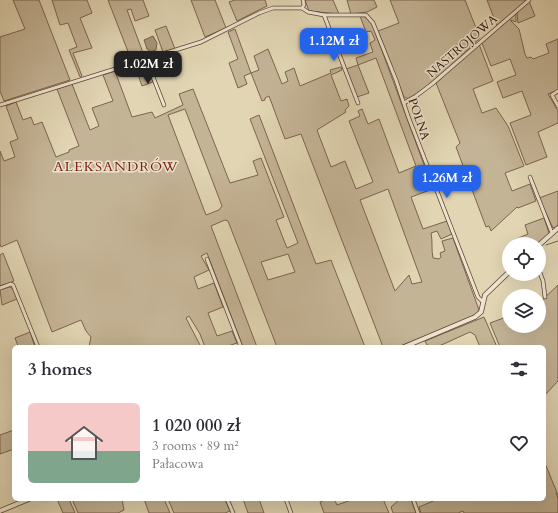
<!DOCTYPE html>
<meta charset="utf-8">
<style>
:root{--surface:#fff;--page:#f7f7f7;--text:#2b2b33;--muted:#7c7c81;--accent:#2563eb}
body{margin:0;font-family:Cardo,serif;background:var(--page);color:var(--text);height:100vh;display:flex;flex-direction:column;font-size:15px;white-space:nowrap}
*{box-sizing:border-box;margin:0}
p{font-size:13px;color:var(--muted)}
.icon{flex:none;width:22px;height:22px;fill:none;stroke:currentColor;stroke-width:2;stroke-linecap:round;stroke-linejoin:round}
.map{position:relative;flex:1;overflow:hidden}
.details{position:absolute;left:12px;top:345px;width:534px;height:156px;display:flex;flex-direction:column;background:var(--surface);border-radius:6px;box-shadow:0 4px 16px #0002}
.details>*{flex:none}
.tools{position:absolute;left:502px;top:237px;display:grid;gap:8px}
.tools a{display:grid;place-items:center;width:44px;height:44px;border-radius:50%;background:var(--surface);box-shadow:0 4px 16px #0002;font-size:20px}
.price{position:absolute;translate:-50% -34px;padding:0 9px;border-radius:8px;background:var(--accent);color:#fff;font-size:13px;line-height:26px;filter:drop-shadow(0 1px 2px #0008)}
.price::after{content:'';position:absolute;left:50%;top:24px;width:12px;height:9px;margin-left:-6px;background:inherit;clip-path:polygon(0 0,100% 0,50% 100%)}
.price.current{background:#222;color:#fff}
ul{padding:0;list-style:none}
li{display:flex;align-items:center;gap:12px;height:100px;padding:0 16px}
li span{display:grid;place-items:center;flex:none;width:112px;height:80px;border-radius:6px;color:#555}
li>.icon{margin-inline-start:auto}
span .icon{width:48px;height:48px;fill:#fffc;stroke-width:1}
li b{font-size:17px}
h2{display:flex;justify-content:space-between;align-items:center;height:48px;padding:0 16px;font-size:17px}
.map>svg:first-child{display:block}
.green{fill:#c4b496;stroke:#7c644f;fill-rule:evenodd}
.water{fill:#a69479;stroke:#78614c}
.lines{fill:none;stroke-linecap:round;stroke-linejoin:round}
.stream{stroke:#78614c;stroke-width:1}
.minor-casing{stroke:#5f4533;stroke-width:4.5}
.tertiary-casing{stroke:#5f4533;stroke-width:5.5}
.minor{stroke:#ece4ce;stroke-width:3}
.tertiary{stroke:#ece4ce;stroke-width:4}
.labels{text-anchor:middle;stroke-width:3;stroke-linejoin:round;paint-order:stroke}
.street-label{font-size:12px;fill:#341508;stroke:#ece4ce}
.quarter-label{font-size:14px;letter-spacing:1px;fill:#7a1f14;stroke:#ece4ce}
</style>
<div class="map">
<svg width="558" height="513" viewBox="0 0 558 513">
<rect width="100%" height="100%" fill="#e1d5b3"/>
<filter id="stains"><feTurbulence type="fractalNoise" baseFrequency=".005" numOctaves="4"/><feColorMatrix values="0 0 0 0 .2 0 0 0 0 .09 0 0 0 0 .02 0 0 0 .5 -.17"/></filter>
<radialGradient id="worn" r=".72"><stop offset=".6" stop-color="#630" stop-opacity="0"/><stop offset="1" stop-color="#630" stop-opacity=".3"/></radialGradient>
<g class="green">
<path d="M 13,0 L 39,0 L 70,80 L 4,101 L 0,91 L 0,37 L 25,29 Z"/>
<path d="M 52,0 L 87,0 L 92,13 L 80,18 L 92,48 L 73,53 L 82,76 L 80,77 L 69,50 L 77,47 L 68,23 L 60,25 Z"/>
<path d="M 108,0 L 143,0 L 149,16 L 135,21 L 131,9 L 127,10 L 145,58 L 132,62 Z"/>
<path d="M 191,0 L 215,0 L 226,28 L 205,37 Z"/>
<path d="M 235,0 L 265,0 L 267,6 L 237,21 L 229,2 Z"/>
<path d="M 305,0 L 333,0 L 339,14 L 309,11 Z"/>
<path d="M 347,0 L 374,0 L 377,7 L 367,12 L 351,14 Z"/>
<path d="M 390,0 L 465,0 L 480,38 L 438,78 L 409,99 L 404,97 L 378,31 L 399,23 Z"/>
<path d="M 487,0 L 528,0 L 497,26 Z"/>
<path d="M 529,1 L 535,16 L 518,23 L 517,13 Z"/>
<path d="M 516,13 L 516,22 L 510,20 L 519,29 L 525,54 L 527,58 L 531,57 L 533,59 L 549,53 L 546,44 L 558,39 L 558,90 L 548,94 L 558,111 L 558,123 L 538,132 L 547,157 L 526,165 L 510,123 L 531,115 L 522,91 L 503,98 L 497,82 L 516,75 L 510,59 L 491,66 L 482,43 Z"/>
<path d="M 360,16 C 370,16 372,24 375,32 L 433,189 L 411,197 L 423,229 L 447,221 L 452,234 L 441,239 L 437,231 L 431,233 C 433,242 431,249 433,258 L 439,259 L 441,257 L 440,253 L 445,251 L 442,241 L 453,238 L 479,310 L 475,316 L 398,347 L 383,347 L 301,134 L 285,139 L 269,96 L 265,98 L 265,100 L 262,101 L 251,73 L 244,76 L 247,84 L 238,88 L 229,63 L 238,59 L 228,32 L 235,29 L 251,73 L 259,70 L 254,56 L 268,49 L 282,84 L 288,81 L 285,72 L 294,68 L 300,86 L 331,73 L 330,70 L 341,67 L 342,70 L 331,75 L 341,101 L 347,99 L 349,106 L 345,110 L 346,112 L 317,130 L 331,167 L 345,161 L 356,189 L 373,182 L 349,121 L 360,116 L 358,111 L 362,109 L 368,124 L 379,119 L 399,173 L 416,166 L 376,58 L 358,65 L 369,93 L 357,97 L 346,69 L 358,65 L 356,58 L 373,52 L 370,43 L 375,40 L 371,31 L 366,32 ZM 388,189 L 422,282 L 412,284 L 409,275 L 395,291 L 360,200 Z"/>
<path d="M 166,26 L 175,49 L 163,52 L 155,30 Z"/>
<path d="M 479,44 L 493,81 L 473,89 L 482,113 L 496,108 L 508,126 L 524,166 L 505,173 L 512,191 L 530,184 L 536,201 L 518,208 L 517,207 L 491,231 L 489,226 L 486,227 L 456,147 L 460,143 L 436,83 Z"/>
<path d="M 143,63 L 146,64 L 153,82 L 142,86 L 135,66 Z"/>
<path d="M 115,71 L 132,117 L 152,112 L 155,118 L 183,105 L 179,94 L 193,89 L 230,183 L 258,175 L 253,161 L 261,158 L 284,217 L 276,220 L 287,248 L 298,243 L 250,119 L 259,115 L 316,264 L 331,260 L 365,347 L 277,347 L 228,221 L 225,220 L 211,226 L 257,347 L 243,347 L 207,253 L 201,256 L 209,270 L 194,277 L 198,289 L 214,283 L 223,307 L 208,313 L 217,336 L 232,331 L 237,343 L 225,347 L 205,347 L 200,334 L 189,316 L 186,318 L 201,347 L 89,347 L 91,337 L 86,331 L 81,320 L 52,332 L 17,240 L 1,247 L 0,244 L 0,151 L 4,161 L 15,157 L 10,142 L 18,139 L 6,106 L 16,102 L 23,120 L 31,117 L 34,125 L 42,122 L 56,157 L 69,152 L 69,150 L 79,146 L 57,89 L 72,84 L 90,130 L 99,126 L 92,108 L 113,101 L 103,75 ZM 185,109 L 222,206 L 219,210 L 206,215 L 168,115 ZM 288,254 L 295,272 L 268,280 L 261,262 Z"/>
<path d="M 558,191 L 558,226 L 553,228 L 539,198 Z"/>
<path d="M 544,218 L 549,233 L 538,244 L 515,244 L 514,240 L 528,234 L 525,225 Z"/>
<path d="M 3,253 L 14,281 L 0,286 L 0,255 Z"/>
<path d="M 558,285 L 558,381 L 544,396 L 544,347 L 500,347 L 490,323 L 509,316 L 509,326 L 539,326 L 539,303 Z"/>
<path d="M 10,287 L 13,289 L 17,299 L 2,305 L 0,290 Z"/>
<path d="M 484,317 L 497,347 L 480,347 L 475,335 L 470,332 L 437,347 L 427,345 L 425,341 Z"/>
<path d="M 30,332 L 35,347 L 15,347 L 18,346 L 15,338 Z"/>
<path d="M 14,430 L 14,449 L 0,454 L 0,435 Z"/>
<path d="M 544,461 L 558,495 L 558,513 L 464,513 L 463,511 L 458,513 L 421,513 L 419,507 L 438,499 L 544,499 Z"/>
<path d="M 57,499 L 69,499 L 75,513 L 63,513 Z"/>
<path d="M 72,499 L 122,499 L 124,510 L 118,513 L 78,513 Z"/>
<path d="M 144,499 L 164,499 L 170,513 L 149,513 Z"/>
<path d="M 168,499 L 225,499 L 230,511 L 225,513 L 174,513 Z"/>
<path d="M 243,499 L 259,499 L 264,513 L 248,513 Z"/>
<path d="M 327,499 L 334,499 L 337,505 L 354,499 L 383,499 L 389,513 L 324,513 L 320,502 Z"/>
<path d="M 400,499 L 411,499 L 416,513 L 393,513 L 391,507 Z"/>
</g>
<path class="water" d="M 153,36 L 157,43 L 156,50 L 151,52 L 147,49 L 144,40 Z"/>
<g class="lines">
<g class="stream">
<path d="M 546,245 L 558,241"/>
<path d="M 556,493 L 558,498"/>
</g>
<g class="minor-casing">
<g id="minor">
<path d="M 302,8 L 304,5 L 303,0"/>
<path d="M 324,15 L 358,103"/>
<path d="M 146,59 L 164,105"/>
<path d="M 558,91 L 552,95 L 558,106"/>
<path d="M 404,103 L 416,96 L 432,84 L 529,0"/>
<path d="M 0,105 L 201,42 L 259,13 L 273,8 L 302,8 L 308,12 L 324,15 L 366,15 L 373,23 L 396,80 L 408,116 L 478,297 L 482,301"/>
<path d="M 530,177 L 552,233"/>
<path d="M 207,259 L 241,347"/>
<path d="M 539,270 L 543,281 L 545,297"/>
<path d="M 0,288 L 11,284 L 13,285 L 38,347"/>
<path d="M 227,499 L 233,513"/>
<path d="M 286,499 L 291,513"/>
<path d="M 413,499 L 418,513"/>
</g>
</g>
<g class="tertiary-casing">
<g id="tertiary">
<path d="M 539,245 L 558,228"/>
<path d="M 404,347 L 475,317 L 481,312 L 485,295 L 509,272"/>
<path d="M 0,511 L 29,499"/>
</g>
</g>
<use href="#minor" class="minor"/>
<use href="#tertiary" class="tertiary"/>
</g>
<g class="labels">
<g class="street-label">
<text transform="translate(462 46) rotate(-41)" y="4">NASTROJOWA</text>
<text transform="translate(419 119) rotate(71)" y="4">POLNA</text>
</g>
<g class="quarter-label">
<text x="116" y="171">ALEKSANDRÓW</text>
</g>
</g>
<rect width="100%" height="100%" filter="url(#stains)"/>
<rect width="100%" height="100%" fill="url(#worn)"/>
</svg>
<div class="tools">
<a><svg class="icon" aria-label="locate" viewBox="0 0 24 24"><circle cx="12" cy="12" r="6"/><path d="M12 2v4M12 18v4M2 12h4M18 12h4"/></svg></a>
<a><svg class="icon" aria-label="layers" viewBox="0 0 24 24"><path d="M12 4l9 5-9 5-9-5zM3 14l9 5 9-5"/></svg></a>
</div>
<b class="price" style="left:334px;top:62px">1.12M zł</b>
<b class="price current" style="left:148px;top:85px">1.02M zł</b>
<b class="price" style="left:447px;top:199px">1.26M zł</b>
<section class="details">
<h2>3 homes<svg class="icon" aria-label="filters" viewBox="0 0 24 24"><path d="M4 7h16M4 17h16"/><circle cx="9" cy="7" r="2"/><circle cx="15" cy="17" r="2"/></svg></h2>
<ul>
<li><span style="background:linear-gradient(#f6c9c9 60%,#7fa58c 0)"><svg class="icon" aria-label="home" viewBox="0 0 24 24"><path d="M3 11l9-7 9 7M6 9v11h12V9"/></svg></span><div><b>1 020 000 zł</b><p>3 rooms · 89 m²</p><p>Pałacowa</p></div><svg class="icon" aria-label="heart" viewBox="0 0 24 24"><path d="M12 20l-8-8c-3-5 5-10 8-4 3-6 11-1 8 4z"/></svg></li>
</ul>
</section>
</div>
